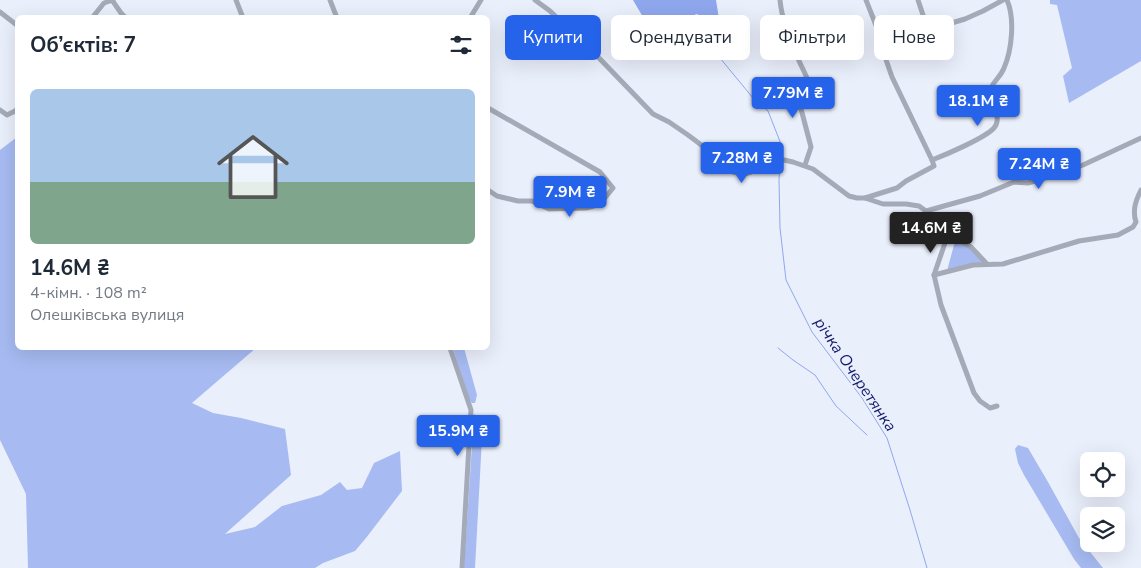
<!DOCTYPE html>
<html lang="uk">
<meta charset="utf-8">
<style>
:root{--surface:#fff;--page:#f2f2f3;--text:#1f2937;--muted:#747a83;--accent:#2563eb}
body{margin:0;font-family:"Nunito Sans",sans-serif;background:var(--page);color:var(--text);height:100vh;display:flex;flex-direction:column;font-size:19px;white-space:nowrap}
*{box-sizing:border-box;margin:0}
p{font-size:16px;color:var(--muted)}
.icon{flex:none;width:28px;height:28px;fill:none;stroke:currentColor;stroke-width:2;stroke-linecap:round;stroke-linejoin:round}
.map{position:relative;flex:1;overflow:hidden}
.side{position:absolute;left:15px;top:15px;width:475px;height:335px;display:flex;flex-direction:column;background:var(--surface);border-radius:8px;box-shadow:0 5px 20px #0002}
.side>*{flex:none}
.hud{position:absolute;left:505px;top:15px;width:475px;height:45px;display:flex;gap:10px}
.tools{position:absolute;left:1080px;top:452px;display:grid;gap:10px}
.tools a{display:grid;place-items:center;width:45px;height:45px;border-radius:8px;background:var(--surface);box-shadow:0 5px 20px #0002;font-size:25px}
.price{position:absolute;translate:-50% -42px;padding:0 11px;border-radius:5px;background:var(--accent);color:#fff;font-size:16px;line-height:32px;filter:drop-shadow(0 1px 2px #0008)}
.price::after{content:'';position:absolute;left:50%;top:30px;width:15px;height:11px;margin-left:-8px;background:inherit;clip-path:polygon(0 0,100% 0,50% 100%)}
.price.current{background:#222;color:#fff}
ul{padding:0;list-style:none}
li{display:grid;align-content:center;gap:10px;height:265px;padding:0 15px}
li span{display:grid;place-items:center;height:155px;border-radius:8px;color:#555}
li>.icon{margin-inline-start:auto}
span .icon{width:90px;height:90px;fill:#fffc;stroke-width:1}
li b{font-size:21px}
h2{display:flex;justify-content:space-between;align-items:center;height:60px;padding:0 15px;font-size:21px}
.tag{padding:0 18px;border-radius:8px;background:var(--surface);box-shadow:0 5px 20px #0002;font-size:18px;line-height:45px}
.tag.current{background:var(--accent);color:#fff}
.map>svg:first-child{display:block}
.green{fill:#a7bbf2}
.water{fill:#8fa7ed}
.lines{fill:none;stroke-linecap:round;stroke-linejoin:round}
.stream{stroke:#8fa7ed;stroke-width:1}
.minor{stroke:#a5aab8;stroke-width:5}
.labels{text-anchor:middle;stroke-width:4.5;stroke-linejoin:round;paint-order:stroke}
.water-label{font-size:16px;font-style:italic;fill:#131c6b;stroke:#eaeffc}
</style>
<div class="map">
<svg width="1141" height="568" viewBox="0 0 1141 568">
<rect width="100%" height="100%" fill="#eaeffc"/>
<g class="green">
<path d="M 1050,0 L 1141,0 L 1141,61 L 1069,103 L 1063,76 L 1072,68 L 1057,5 L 1050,4 Z"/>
<path d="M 17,137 L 18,348 L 256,348 L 192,403 L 213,413 L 241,418 L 285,429 L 291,475 L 225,534 L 255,527 L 282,506 L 321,495 L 340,482 L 347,490 L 362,488 L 374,463 L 400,451 L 402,491 L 366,538 L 355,551 L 323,563 L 315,568 L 28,568 L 26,494 L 0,440 L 0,150 Z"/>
<path d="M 955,241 L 961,241 L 987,264 L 947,271 Z"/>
<path d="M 453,348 L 464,348 L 477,395 L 475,403 L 472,403 L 468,398 Z"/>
<path d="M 474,414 L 483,420 L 475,568 L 464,568 Z"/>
<path d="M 1018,445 L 1028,448 L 1048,482 L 1079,538 L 1103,568 L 1081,568 L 1074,559 L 1024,475 L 1018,463 L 1015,449 Z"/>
</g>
<path class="water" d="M 633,0 L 716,0 L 719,19 L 719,34 L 710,46 L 711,26 L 706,17 L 696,14 C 679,28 671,28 650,29 Z"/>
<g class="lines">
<g class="stream">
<path d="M 689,19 L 706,41 L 753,98 L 768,111 L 781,144 L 781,154"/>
<path d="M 780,163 L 779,180 L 780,228 L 786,280 L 812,332 L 862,398 L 887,438 L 910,510 L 927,568"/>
<path d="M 778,348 L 793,360 L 815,375 L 836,406 L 867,435"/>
</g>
<g class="minor">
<path d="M 112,0 L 121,13 L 126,18"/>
<path d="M 236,0 L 243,18"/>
<path d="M 330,0 L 337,18"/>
<path d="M 535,0 L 550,11 L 599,58 L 653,114 L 669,122 L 688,135 L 704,147 L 721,163 L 733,172 L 744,174 L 751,172 L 774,161 L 784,160 L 793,162 L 813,169 L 849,196 L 857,198 L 865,198 L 897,188 L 906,181 L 934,166 L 932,160 C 945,155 985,138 994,128 C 1004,117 987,101 991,88 C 994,81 1001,76 1004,68 C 1012,50 1015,18 1007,0"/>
<path d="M 780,0 C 782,21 791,44 800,63 C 805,74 811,84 813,96"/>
<path d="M 866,0 L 885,48"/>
<path d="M 918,0 L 928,30"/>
<path d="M 0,12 L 18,26"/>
<path d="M 92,18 L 104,3 L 113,0"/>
<path d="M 470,18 L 481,0"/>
<path d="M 885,48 L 925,34 L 928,30 L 965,19 L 983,11 L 1003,0"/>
<path d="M 885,48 L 884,54 L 892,77 L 932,160"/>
<path d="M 488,108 L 600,172 L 613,188 L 604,199 L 594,206 L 586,208 L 549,209 L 532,201 L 518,201 L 497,196 L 488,190"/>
<path d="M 0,110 L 7,115 L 15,111 L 18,108"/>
<path d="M 805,165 L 811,147 L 800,105 L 804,92 L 811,86"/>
<path d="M 865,198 L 883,204 L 906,204 L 919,206 L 926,211 L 946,240 L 961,241 L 971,247 L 987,264"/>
<path d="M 926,211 L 980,196 L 1014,182 L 1028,183 L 1061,173 L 1083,165 L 1141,138"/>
<path d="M 934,275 L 946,240"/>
<path d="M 450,348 L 471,410 L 462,568"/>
<path d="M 997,406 L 990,408 L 980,401 L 974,393 L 941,305 L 934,275 L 973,265 L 1003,264 L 1079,241 L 1118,235 L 1133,227 L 1136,222 C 1132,210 1136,200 1141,190"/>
</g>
</g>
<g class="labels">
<g class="water-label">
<text transform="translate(856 374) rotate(56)" y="6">річка Очеретянка</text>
</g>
</g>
</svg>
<div class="tools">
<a><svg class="icon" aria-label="locate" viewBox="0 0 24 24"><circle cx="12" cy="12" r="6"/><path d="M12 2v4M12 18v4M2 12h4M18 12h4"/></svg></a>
<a><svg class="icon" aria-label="layers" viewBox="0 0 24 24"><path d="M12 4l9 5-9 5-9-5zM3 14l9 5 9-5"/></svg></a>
</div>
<b class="price" style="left:793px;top:119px">7.79M ₴</b>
<b class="price" style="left:978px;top:127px">18.1M ₴</b>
<b class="price" style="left:742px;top:184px">7.28M ₴</b>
<b class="price" style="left:1039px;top:190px">7.24M ₴</b>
<b class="price" style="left:570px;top:218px">7.9M ₴</b>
<b class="price current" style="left:931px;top:254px">14.6M ₴</b>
<b class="price" style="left:458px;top:457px">15.9M ₴</b>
<div class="hud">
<a class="tag current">Купити</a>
<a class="tag">Орендувати</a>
<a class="tag">Фільтри</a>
<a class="tag">Нове</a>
</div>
<section class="side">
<h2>Об’єктів: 7<svg class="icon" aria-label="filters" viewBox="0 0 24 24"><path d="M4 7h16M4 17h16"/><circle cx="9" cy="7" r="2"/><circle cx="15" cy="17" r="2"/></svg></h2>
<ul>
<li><span style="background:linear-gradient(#a9c7e8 60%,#7fa58c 0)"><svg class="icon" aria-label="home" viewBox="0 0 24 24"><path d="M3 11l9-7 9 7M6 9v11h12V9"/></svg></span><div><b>14.6M ₴</b><p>4-кімн. · 108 m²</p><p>Олешківська вулиця</p></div></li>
</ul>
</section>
</div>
